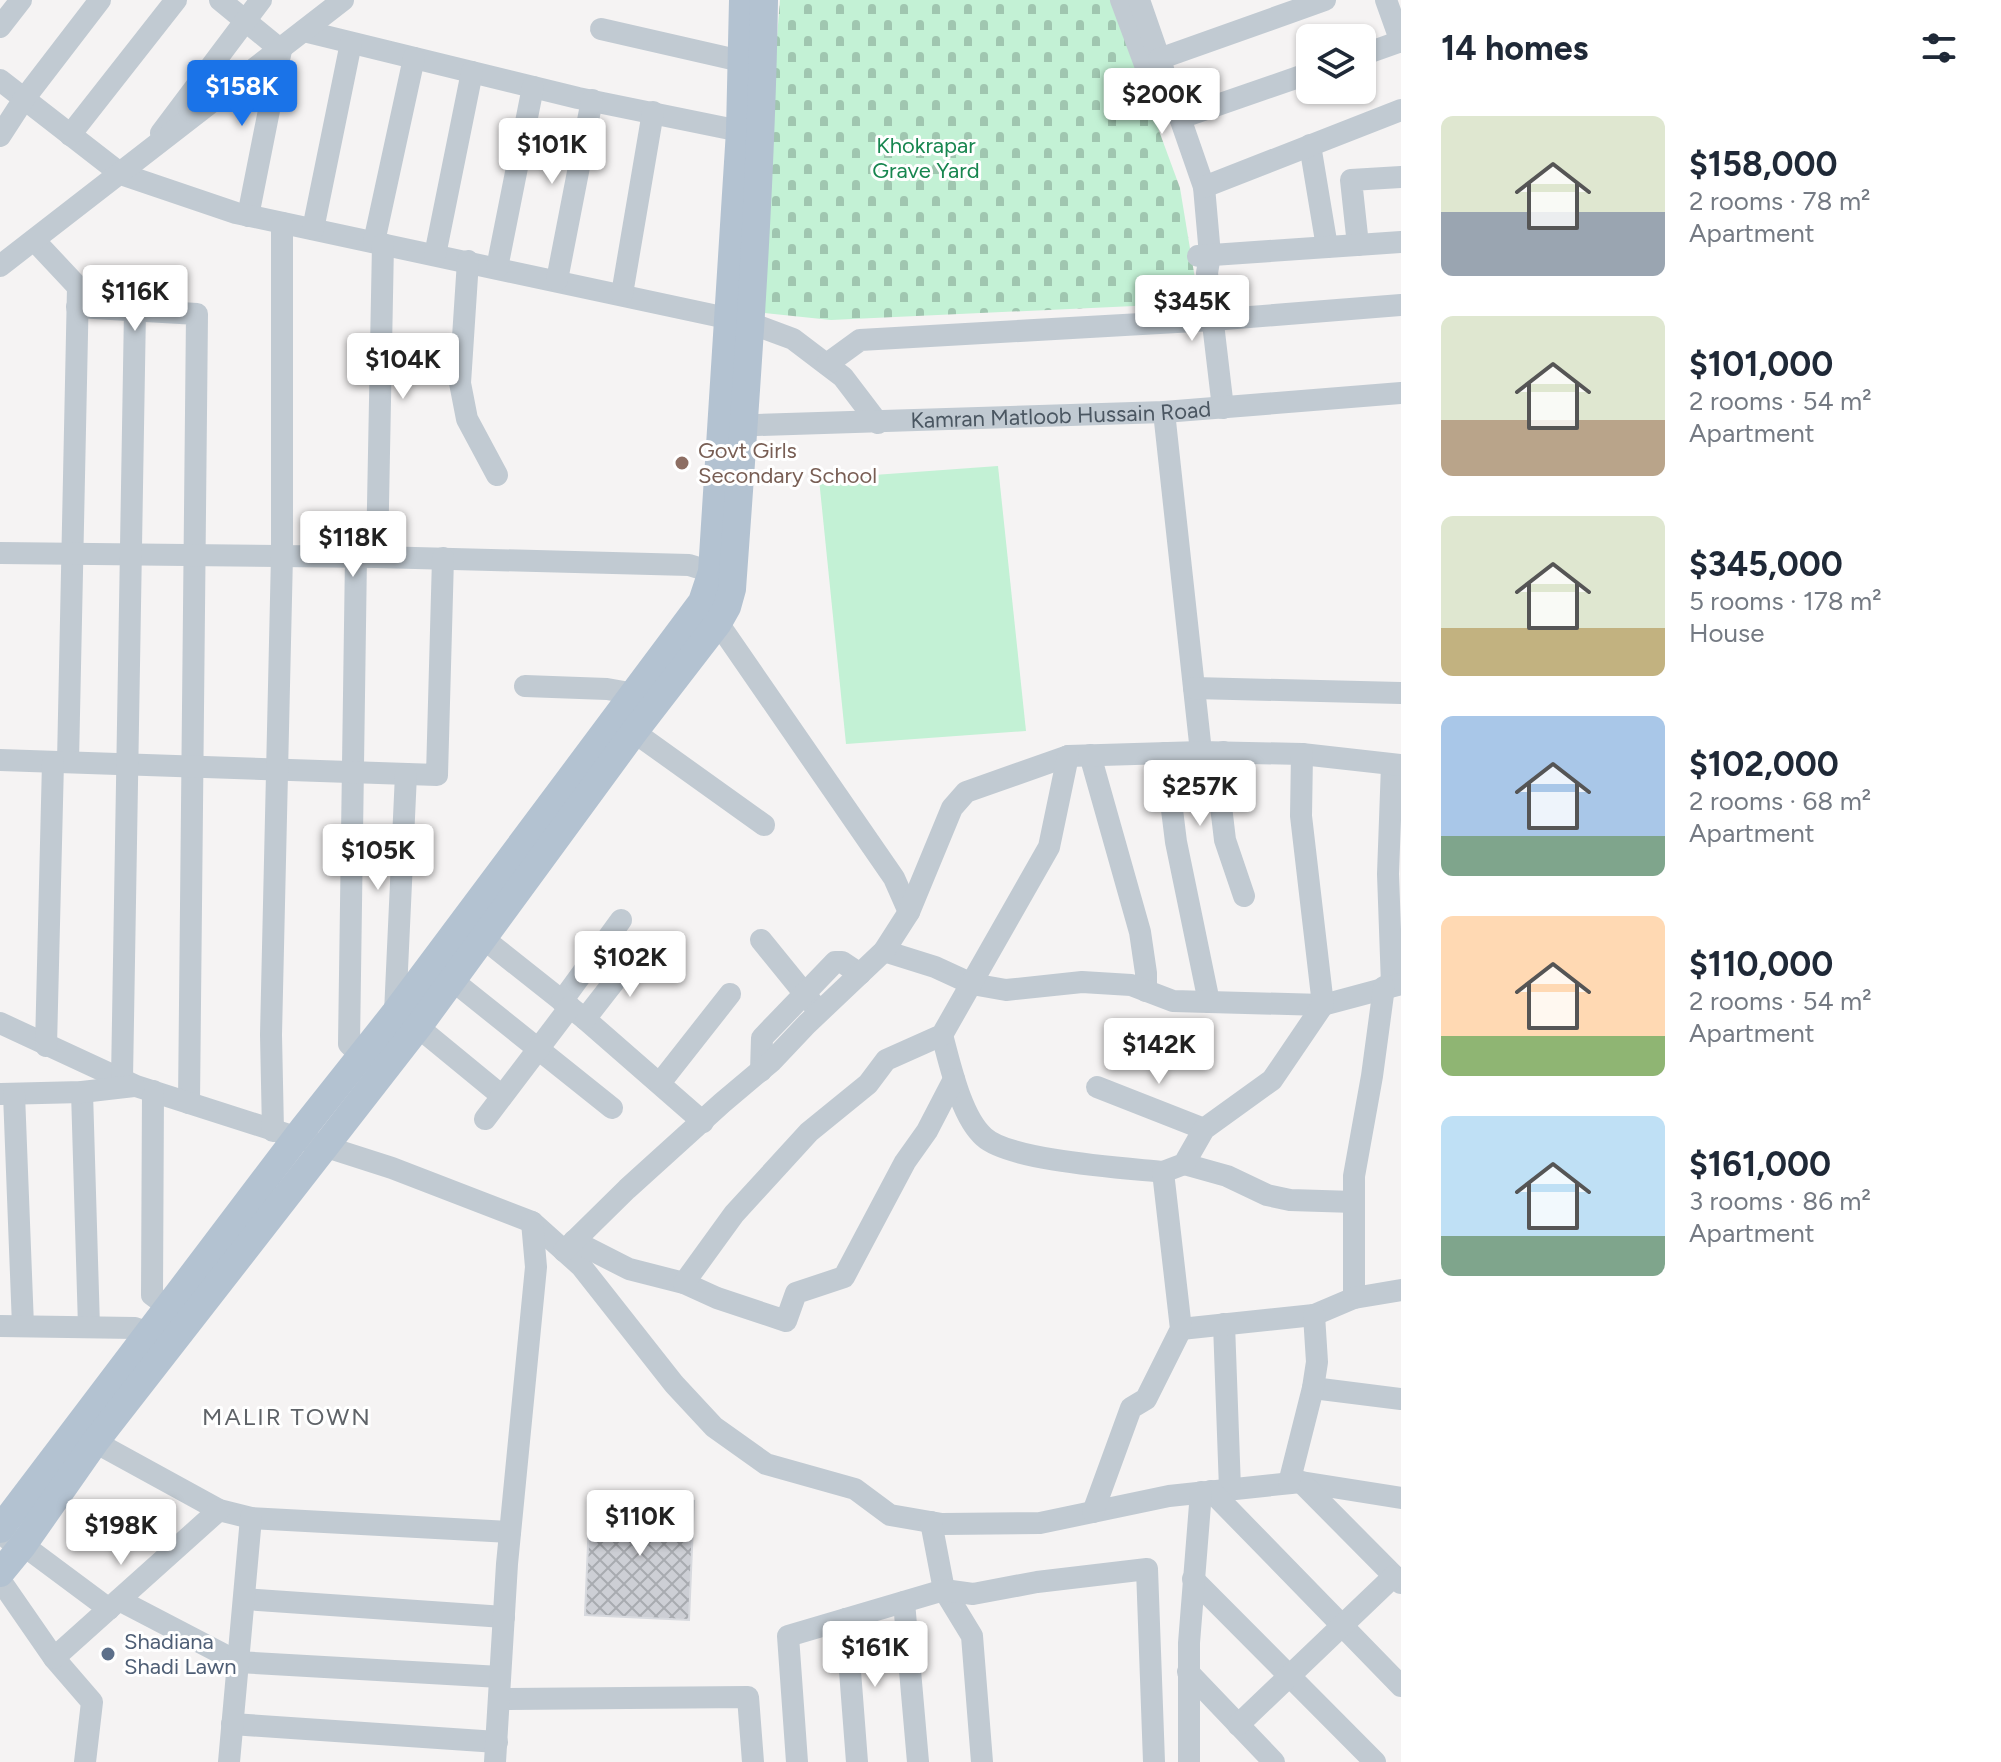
<!DOCTYPE html>
<meta charset="utf-8">
<style>
:root{--surface:#fff;--page:#f6f6f7;--text:#1f2937;--muted:#747a83;--accent:#1a73e8}
body{margin:0;font-family:Figtree,sans-serif;background:var(--page);color:var(--text);height:100vh;display:flex;flex-direction:column;font-size:30px;white-space:nowrap}
*{box-sizing:border-box;margin:0}
p{font-size:26px;color:var(--muted)}
.icon{flex:none;width:44px;height:44px;fill:none;stroke:currentColor;stroke-width:2;stroke-linecap:round;stroke-linejoin:round}
.map{position:relative;flex:1;overflow:hidden}
.drawer{display:flex;flex-direction:column;background:var(--surface);width:600px}
.drawer>*{flex:none}
.controls{position:absolute;left:1296px;top:24px;display:grid;gap:16px}
.controls a{display:grid;place-items:center;width:80px;height:80px;border-radius:12px;background:var(--surface);box-shadow:0 2px 6px #0004;font-size:40px}
.price{position:absolute;translate:-50% -68px;padding:0 18px;border-radius:8px;background:#fff;color:#222;font-size:26px;line-height:52px;filter:drop-shadow(0 2px 4px #0008)}
.price::after{content:'';position:absolute;left:50%;top:48px;width:24px;height:18px;margin-left:-12px;background:inherit;clip-path:polygon(0 0,100% 0,50% 100%)}
.price.on{background:var(--accent);color:#fff}
ul{padding:0;list-style:none}
li{display:flex;align-items:center;gap:24px;height:200px;padding:0 40px}
li span{display:grid;place-items:center;flex:none;width:224px;height:160px;border-radius:12px;color:#555}
li>.icon{margin-inline-start:auto}
span .icon{width:96px;height:96px;fill:#fffc;stroke-width:1}
li b{font-size:34px}
h2{display:flex;justify-content:space-between;align-items:center;height:96px;padding:0 40px;font-size:34px}
main{display:flex;flex:1;min-height:0}
.map>svg:first-child{display:block}
.cemetery{fill:url(#cemetery-stones)}
.pitch{fill:#c3f1d5}
.building{fill:url(#building-cross-hatch);stroke:#d7d9de;stroke-width:2}
.lines{fill:none;stroke-linecap:round;stroke-linejoin:round}
.minor{stroke:#c1cad2;stroke-width:22}
.major{stroke:#b3c2d1;stroke-width:28}
.education-dot{fill:#8d6e63;stroke:#fff;stroke-width:3}
.service-dot{fill:#5c6f8a;stroke:#fff;stroke-width:3}
.labels{text-anchor:middle;stroke-width:6;stroke-linejoin:round;paint-order:stroke}
.park-label{font-size:22px;fill:#17864f;stroke:#fff}
.street-label{font-size:22px;fill:#4a5661;stroke:#fff}
.education-label{font-size:22px;fill:#785e54;stroke:#fff;text-anchor:start}
.service-label{font-size:22px;fill:#4e5e75;stroke:#fff;text-anchor:start}
.neighbourhood-label{font-size:24px;letter-spacing:2px;fill:#5f6368;stroke:#fff}
</style>
<main>
<div class="map">
<svg width="1401" height="1762" viewBox="0 0 1401 1762">
<defs>
<pattern id="cemetery-stones" width="16" height="16" patternUnits="userSpaceOnUse" patternTransform="scale(2)"><rect width="16" height="16" fill="#c3f1d5"/><path d="M2 7V4a2 2 0 0 1 4 0v3zM10 15v-3a2 2 0 0 1 4 0v3z" fill="#a0c6b0"/></pattern>
<pattern id="building-cross-hatch" width="8" height="8" patternUnits="userSpaceOnUse" patternTransform="scale(2)"><rect width="8" height="8" fill="#cdcfd5"/><path d="M0 0l8 8M0 8l8-8" fill="none" stroke="#a8abb0"/></pattern>
</defs>
<rect width="100%" height="100%" fill="#f5f3f3"/>
<path class="cemetery" d="M 780,0 L 1111,0 L 1180,188 L 1199,303 L 831,320 L 755,312 Z"/>
<path class="pitch" d="M 998,466 L 1026,731 L 846,744 L 819,479 Z"/>
<path class="building" d="M 590,1497 L 694,1501 L 689,1620 L 585,1615 Z"/>
<g class="lines">
<g class="minor">
<path d="M 220,0 L 281,50 L 248,216"/>
<path d="M 1121,0 L 1157,97"/>
<path d="M 1139,0 L 1204,187 L 1210,255 L 1207,273 L 1223,408"/>
<path d="M 1386,0 L 1401,42"/>
<path d="M 0,27 L 21,0"/>
<path d="M 601,29 L 741,61"/>
<path d="M 304,31 L 578,98 L 740,131"/>
<path d="M 1362,55 L 1401,41"/>
<path d="M 1159,59 L 1325,0"/>
<path d="M 0,80 L 121,174 L 236,213 L 750,323 L 793,339 L 843,377 L 878,423"/>
<path d="M 1180,118 L 1310,73"/>
<path d="M 161,133 L 261,0"/>
<path d="M 70,135 L 176,0"/>
<path d="M 0,136 L 24,99 L 100,0"/>
<path d="M 1310,145 L 1327,247"/>
<path d="M 1204,187 L 1401,110"/>
<path d="M 313,229 L 351,43"/>
<path d="M 34,240 L 78,287 L 68,762"/>
<path d="M 374,242 L 414,58"/>
<path d="M 1358,245 L 1351,180 L 1401,177"/>
<path d="M 435,255 L 472,72"/>
<path d="M 1198,256 L 1401,242"/>
<path d="M 468,261 L 460,383 L 467,419 L 497,475"/>
<path d="M 0,266 L 343,0"/>
<path d="M 497,268 L 533,87"/>
<path d="M 557,280 L 592,100"/>
<path d="M 622,294 L 653,112"/>
<path d="M 77,307 L 197,314 L 189,1103"/>
<path d="M 827,364 L 860,340 L 1212,320 L 1401,305"/>
<path d="M 1164,412 L 1201,752"/>
<path id="s1" d="M 727,426 L 1164,412 L 1401,393"/>
<path d="M 0,553 L 377,557 L 689,565 L 712,572"/>
<path d="M 356,556 L 349,1044 L 361,1056"/>
<path d="M 377,557 L 383,244"/>
<path d="M 718,623 L 894,878 L 909,912"/>
<path d="M 525,686 L 607,689 L 635,694"/>
<path d="M 1194,688 L 1401,693"/>
<path d="M 634,732 L 764,825"/>
<path d="M 1223,752 L 1220,798 L 1225,840 L 1244,896"/>
<path d="M 1165,753 L 1176,842 L 1209,1002"/>
<path d="M 1090,755 L 1140,932 L 1146,973 L 1146,991"/>
<path d="M 0,760 L 437,775 L 443,558"/>
<path d="M 1392,765 L 1388,874 L 1392,985"/>
<path d="M 484,939 L 585,1019 L 703,1122"/>
<path d="M 761,940 L 813,1004"/>
<path d="M 884,951 L 935,967 L 972,984 L 1006,990 L 1082,982 L 1131,985 L 1173,1001 L 1323,1005 L 1401,984"/>
<path d="M 452,980 L 612,1108"/>
<path d="M 562,1001 L 621,920"/>
<path d="M 395,1013 L 406,774"/>
<path d="M 585,1019 L 638,951"/>
<path d="M 0,1023 L 136,1086 L 392,1168 L 532,1222 L 581,1266 L 674,1384 L 714,1427 L 766,1464 L 855,1489 L 890,1515 L 942,1524 L 1040,1523 L 1169,1496 L 1301,1482 L 1401,1498"/>
<path d="M 418,1027 L 502,1096"/>
<path d="M 942,1035 C 950,1064 961,1117 984,1137 C 1010,1161 1125,1168 1163,1172"/>
<path d="M 46,1046 L 53,762"/>
<path d="M 761,1071 L 762,1038 L 835,962 L 842,962 L 860,974"/>
<path d="M 122,1079 L 135,310"/>
<path d="M 660,1083 L 730,994"/>
<path d="M 1097,1087 L 1204,1129"/>
<path d="M 153,1091 L 152,1295 L 167,1306"/>
<path d="M 82,1092 L 89,1327"/>
<path d="M 1,1094 L 82,1092 L 134,1086"/>
<path d="M 14,1094 L 23,1326"/>
<path d="M 485,1119 L 570,1007"/>
<path d="M 273,1131 L 271,1035 L 282,555 L 282,223"/>
<path d="M 1184,1164 L 1227,1176 L 1267,1195 L 1290,1200 L 1354,1202"/>
<path d="M 574,1241 L 629,1269 L 684,1283 L 717,1298 L 786,1321 L 796,1293 L 844,1277 L 905,1162 L 927,1131 L 954,1079"/>
<path d="M 564,1251 L 627,1189 L 722,1103 L 772,1061 L 807,1024 L 884,951 L 909,912 L 952,808 L 966,792 L 1068,756 L 1201,752 L 1302,754 L 1401,765"/>
<path d="M 684,1283 L 734,1214 L 809,1132 L 868,1084 L 886,1060 L 942,1035 L 1049,847 L 1068,756"/>
<path d="M 1354,1298 L 1354,1176 L 1372,1076 L 1384,987"/>
<path d="M 1224,1324 L 1230,1489"/>
<path d="M 0,1326 L 135,1328 L 149,1333"/>
<path d="M 1181,1329 L 1314,1315 L 1354,1298 L 1401,1290"/>
<path d="M 1313,1388 L 1401,1399"/>
<path d="M 95,1442 L 219,1510 L 251,1518 L 510,1532"/>
<path d="M 1301,1482 L 1401,1583"/>
<path d="M 1289,1483 L 1313,1388 L 1317,1362 L 1314,1315"/>
<path d="M 1211,1491 L 1401,1686"/>
<path d="M 1093,1512 L 1131,1408 L 1146,1399 L 1181,1329 L 1163,1172 L 1184,1164 L 1204,1129 L 1272,1080 L 1323,1005 L 1301,816 L 1302,754"/>
<path d="M 931,1522 L 944,1590 L 972,1636 L 982,1762"/>
<path d="M 8,1539 L 23,1545 L 109,1609"/>
<path d="M 1193,1579 L 1375,1762"/>
<path d="M 0,1580 L 54,1658 L 92,1702 L 85,1762"/>
<path d="M 244,1599 L 504,1617"/>
<path d="M 119,1600 L 238,1662 L 500,1677"/>
<path d="M 904,1602 L 918,1762"/>
<path d="M 846,1619 L 857,1762"/>
<path d="M 54,1658 L 219,1510"/>
<path d="M 1188,1672 L 1274,1762"/>
<path d="M 499,1699 L 748,1697 L 753,1762"/>
<path d="M 232,1724 L 497,1742"/>
<path d="M 1238,1725 L 1394,1576"/>
<path d="M 229,1762 L 251,1518"/>
<path d="M 495,1762 L 507,1564 L 536,1267 L 532,1222"/>
<path d="M 797,1762 L 788,1636 L 944,1590 L 973,1594 L 1037,1582 L 1147,1569 L 1154,1762"/>
<path d="M 1189,1762 L 1189,1643 L 1201,1492"/>
</g>
<g class="major">
<path d="M 0,1529 L 303,1129 L 395,1013 L 702,602 L 712,572 L 740,131 L 743,0"/>
<path d="M 0,1573 L 23,1545 L 95,1442 L 418,1027 L 634,732 L 718,623 L 727,607 L 732,589 C 746,393 761,197 764,0"/>
</g>
</g>
<circle class="education-dot" cx="682" cy="463" r="8"/>
<circle class="service-dot" cx="108" cy="1654" r="8"/>
<g class="labels">
<g class="park-label">
<text x="926" y="153">Khokrapar<tspan x="926" dy="25">Grave Yard</tspan></text>
</g>
<g class="street-label">
<text dy="8" stroke="none"><textPath href="#s1" startOffset="334">Kamran Matloob Hussain Road</textPath></text>
</g>
<g class="education-label">
<text x="698" y="458">Govt Girls<tspan x="698" dy="25">Secondary School</tspan></text>
</g>
<g class="service-label">
<text x="124" y="1649">Shadiana<tspan x="124" dy="25">Shadi Lawn</tspan></text>
</g>
<g class="neighbourhood-label">
<text x="287" y="1425">MALIR TOWN</text>
</g>
</g>
</svg>
<div class="controls">
<a><svg class="icon" aria-label="layers" viewBox="0 0 24 24"><path d="M12 4l9 5-9 5-9-5zM3 14l9 5 9-5"/></svg></a>
</div>
<b class="price on" style="left:242px;top:128px">$158K</b>
<b class="price" style="left:1162px;top:136px">$200K</b>
<b class="price" style="left:552px;top:186px">$101K</b>
<b class="price" style="left:135px;top:333px">$116K</b>
<b class="price" style="left:1192px;top:343px">$345K</b>
<b class="price" style="left:403px;top:401px">$104K</b>
<b class="price" style="left:353px;top:579px">$118K</b>
<b class="price" style="left:1200px;top:828px">$257K</b>
<b class="price" style="left:378px;top:892px">$105K</b>
<b class="price" style="left:630px;top:999px">$102K</b>
<b class="price" style="left:1159px;top:1086px">$142K</b>
<b class="price" style="left:640px;top:1558px">$110K</b>
<b class="price" style="left:121px;top:1567px">$198K</b>
<b class="price" style="left:875px;top:1689px">$161K</b>
</div>
<section class="drawer">
<h2>14 homes<svg class="icon" aria-label="filters" viewBox="0 0 24 24"><path d="M4 7h16M4 17h16"/><circle cx="9" cy="7" r="2"/><circle cx="15" cy="17" r="2"/></svg></h2>
<ul>
<li><span style="background:linear-gradient(#dfe7d0 60%,#9aa5b1 0)"><svg class="icon" aria-label="home" viewBox="0 0 24 24"><path d="M3 11l9-7 9 7M6 9v11h12V9"/></svg></span><div><b>$158,000</b><p>2 rooms · 78 m²</p><p>Apartment</p></div></li>
<li><span style="background:linear-gradient(#dfe7d0 65%,#b9a48a 0)"><svg class="icon" aria-label="home" viewBox="0 0 24 24"><path d="M3 11l9-7 9 7M6 9v11h12V9"/></svg></span><div><b>$101,000</b><p>2 rooms · 54 m²</p><p>Apartment</p></div></li>
<li><span style="background:linear-gradient(#dfe7d0 70%,#c2b280 0)"><svg class="icon" aria-label="home" viewBox="0 0 24 24"><path d="M3 11l9-7 9 7M6 9v11h12V9"/></svg></span><div><b>$345,000</b><p>5 rooms · 178 m²</p><p>House</p></div></li>
<li><span style="background:linear-gradient(#a9c7e8 75%,#7fa58c 0)"><svg class="icon" aria-label="home" viewBox="0 0 24 24"><path d="M3 11l9-7 9 7M6 9v11h12V9"/></svg></span><div><b>$102,000</b><p>2 rooms · 68 m²</p><p>Apartment</p></div></li>
<li><span style="background:linear-gradient(#ffd9b3 75%,#8fb573 0)"><svg class="icon" aria-label="home" viewBox="0 0 24 24"><path d="M3 11l9-7 9 7M6 9v11h12V9"/></svg></span><div><b>$110,000</b><p>2 rooms · 54 m²</p><p>Apartment</p></div></li>
<li><span style="background:linear-gradient(#bfe0f5 75%,#7fa58c 0)"><svg class="icon" aria-label="home" viewBox="0 0 24 24"><path d="M3 11l9-7 9 7M6 9v11h12V9"/></svg></span><div><b>$161,000</b><p>3 rooms · 86 m²</p><p>Apartment</p></div></li>
</ul>
</section>
</main>
